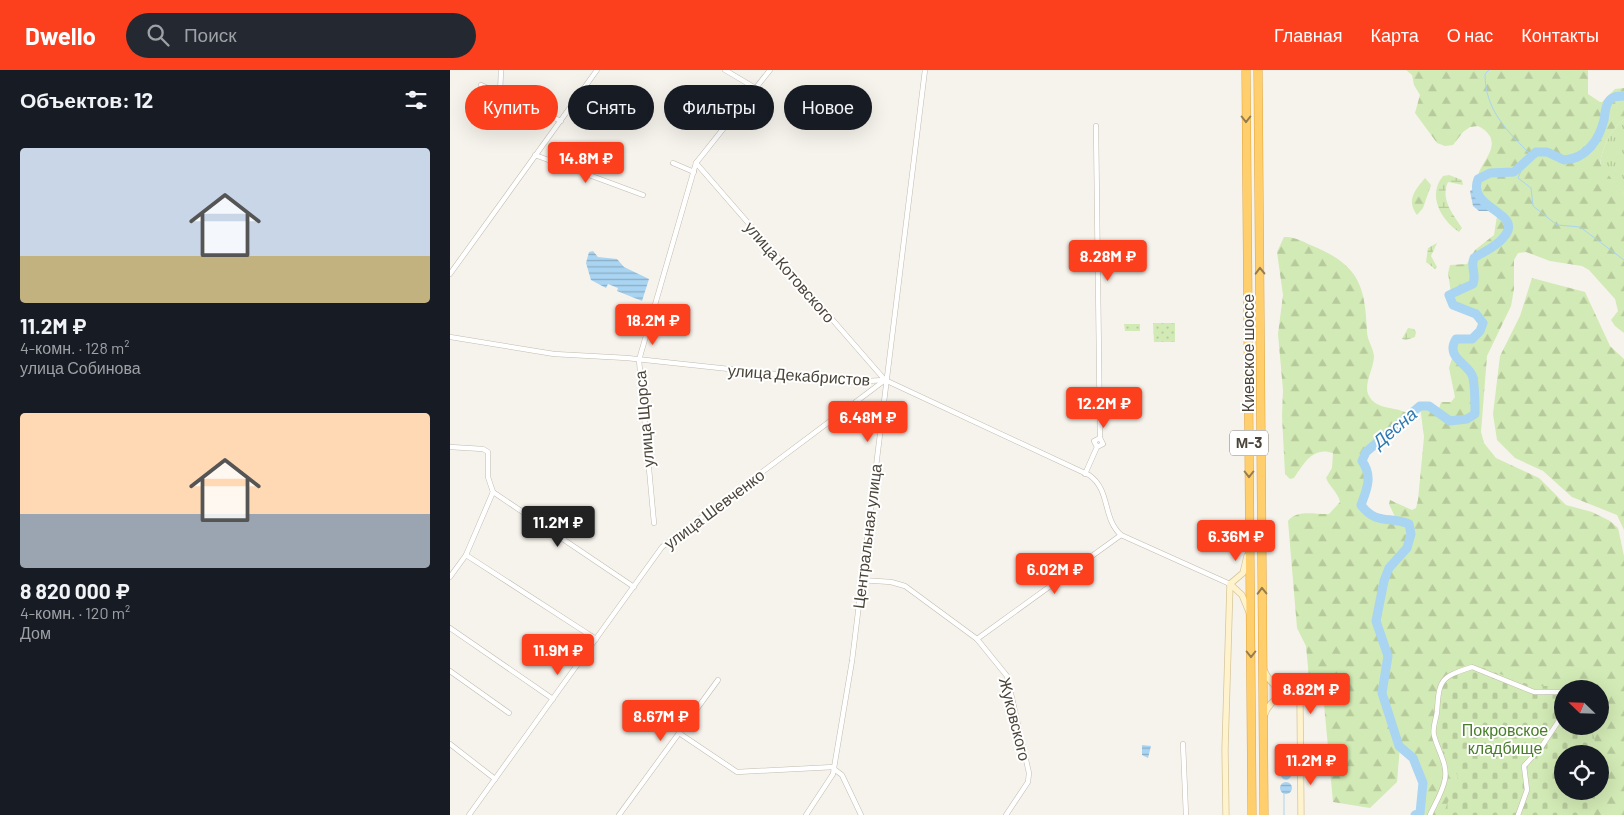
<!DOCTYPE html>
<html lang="ru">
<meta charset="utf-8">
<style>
:root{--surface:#171b24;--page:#242831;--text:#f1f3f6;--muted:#9ea1a6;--accent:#fc3f1d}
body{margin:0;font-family:Barlow,sans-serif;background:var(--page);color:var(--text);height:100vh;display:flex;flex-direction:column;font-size:19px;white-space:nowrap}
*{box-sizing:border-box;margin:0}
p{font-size:16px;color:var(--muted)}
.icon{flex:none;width:28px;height:28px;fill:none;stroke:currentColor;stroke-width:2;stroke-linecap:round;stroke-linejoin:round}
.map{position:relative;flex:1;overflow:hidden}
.panel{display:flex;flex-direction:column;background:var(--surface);width:450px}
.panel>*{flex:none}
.guide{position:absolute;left:15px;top:15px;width:475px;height:45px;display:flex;gap:10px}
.needle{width:32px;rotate:293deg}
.fabs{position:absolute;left:1104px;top:610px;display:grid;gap:10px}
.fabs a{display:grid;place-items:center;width:55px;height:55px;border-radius:50%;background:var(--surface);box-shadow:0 5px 20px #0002;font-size:25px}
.price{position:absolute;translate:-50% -42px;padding:0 11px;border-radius:5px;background:var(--accent);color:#fff;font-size:16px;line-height:32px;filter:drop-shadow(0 1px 2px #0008)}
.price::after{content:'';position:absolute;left:50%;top:30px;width:15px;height:11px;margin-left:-8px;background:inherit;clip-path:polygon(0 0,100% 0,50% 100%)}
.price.current{background:#222;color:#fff}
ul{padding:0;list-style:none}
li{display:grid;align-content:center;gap:10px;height:265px;padding:0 20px}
li span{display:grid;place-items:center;height:155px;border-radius:5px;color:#555}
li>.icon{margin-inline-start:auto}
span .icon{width:90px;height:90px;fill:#fffc;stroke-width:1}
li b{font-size:21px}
h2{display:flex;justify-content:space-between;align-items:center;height:60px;padding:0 20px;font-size:21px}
.tag{padding:0 18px;border-radius:22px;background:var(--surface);box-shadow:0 5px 20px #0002;font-size:18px;line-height:45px}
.tag.current{background:var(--accent);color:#fff}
header{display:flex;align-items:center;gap:30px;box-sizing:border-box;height:70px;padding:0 25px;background:var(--accent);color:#fff}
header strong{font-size:24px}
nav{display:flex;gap:28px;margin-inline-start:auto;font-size:18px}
.search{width:350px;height:45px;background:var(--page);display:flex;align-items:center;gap:12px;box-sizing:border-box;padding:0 18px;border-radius:28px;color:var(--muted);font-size:19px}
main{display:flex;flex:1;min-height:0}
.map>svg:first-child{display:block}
.grass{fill:url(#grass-tufts)}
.forest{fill:url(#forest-firs);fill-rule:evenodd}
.wetland{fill:url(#wetland-marsh)}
.cemetery{fill:url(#cemetery-stones)}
.park{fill:url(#park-dots)}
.water{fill:url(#water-rules)}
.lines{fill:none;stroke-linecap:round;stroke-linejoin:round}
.stream{stroke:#a9d4f2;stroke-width:1}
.river{stroke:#a9d4f2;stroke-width:9}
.street-casing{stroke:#c2bbae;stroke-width:5.5}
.secondary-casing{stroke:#d6c79b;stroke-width:7}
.highway-casing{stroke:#e0a43c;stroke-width:9}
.street{stroke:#fff;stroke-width:4.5}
.secondary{stroke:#fff3cd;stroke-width:5.5}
.highway{stroke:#ffcf6e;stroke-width:8}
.oneway{stroke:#937c4e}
.labels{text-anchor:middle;stroke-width:4;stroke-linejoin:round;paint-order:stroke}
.shield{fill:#fff;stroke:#817c74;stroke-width:1}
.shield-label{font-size:15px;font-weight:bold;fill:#4b4439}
.street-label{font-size:16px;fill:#4b4439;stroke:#fff}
.park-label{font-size:16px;fill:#4a7f2a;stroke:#fff}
.water-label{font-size:18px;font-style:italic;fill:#2e7ab2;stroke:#fff}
</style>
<header>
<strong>Dwello</strong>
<div class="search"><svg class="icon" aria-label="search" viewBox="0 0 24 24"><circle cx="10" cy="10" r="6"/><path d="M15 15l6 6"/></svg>Поиск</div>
<nav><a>Главная</a><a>Карта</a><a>О нас</a><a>Контакты</a></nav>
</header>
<main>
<section class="panel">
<h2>Объектов: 12<svg class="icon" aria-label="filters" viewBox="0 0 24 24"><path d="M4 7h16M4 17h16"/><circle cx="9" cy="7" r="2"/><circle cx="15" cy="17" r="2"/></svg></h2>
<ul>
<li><span style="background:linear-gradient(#c9d6e8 70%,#c2b280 0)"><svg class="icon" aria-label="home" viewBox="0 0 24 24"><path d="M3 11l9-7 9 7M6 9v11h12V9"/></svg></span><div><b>11.2M ₽</b><p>4-комн. · 128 m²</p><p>улица Собинова</p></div></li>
<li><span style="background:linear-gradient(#ffd9b3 65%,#9aa5b1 0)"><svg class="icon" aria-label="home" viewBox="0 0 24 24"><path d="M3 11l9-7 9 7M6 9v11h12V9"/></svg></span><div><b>8 820 000 ₽</b><p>4-комн. · 120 m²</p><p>Дом</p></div></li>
</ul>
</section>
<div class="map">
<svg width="1174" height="745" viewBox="0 0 1174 745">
<defs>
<pattern id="grass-tufts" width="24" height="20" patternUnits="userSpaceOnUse" patternTransform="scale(1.25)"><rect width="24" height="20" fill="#d2eab5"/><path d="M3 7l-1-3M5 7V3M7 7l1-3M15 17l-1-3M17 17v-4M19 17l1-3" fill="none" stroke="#b6ca9c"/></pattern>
<pattern id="forest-firs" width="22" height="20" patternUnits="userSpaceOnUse" patternTransform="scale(1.25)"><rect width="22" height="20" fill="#d2eab5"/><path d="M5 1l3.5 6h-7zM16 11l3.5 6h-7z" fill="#b6ca9c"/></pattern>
<pattern id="wetland-marsh" width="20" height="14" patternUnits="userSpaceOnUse" patternTransform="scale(1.25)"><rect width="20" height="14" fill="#d2eab5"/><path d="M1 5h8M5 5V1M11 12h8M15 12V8" fill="none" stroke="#b6ca9c"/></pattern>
<pattern id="cemetery-stones" width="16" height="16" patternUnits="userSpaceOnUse" patternTransform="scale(1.25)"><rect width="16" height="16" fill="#d2eab5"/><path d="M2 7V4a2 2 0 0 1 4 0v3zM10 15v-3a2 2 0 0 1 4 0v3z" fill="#b6ca9c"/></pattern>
<pattern id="park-dots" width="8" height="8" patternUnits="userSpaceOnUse" patternTransform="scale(1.25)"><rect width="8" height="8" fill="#d2eab5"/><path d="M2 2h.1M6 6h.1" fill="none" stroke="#b6ca9c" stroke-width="1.8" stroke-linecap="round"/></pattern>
<pattern id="water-rules" width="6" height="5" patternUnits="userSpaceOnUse" patternTransform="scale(1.25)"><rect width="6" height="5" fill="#a9d4f2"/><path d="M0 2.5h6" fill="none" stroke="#8caec5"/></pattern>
</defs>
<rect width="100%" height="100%" fill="#f6f3ec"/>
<path class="grass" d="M 1174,49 L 1174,125 L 1150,95 C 1152,78 1160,59 1174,49 Z"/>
<g class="forest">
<path d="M 956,0 L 1138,0 L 1138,24 L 1150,32 L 1152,32 L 1165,19 L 1174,18 L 1174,49 C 1160,59 1152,78 1150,94 L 1174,125 L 1174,263 L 1165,256 L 1161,250 L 1168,241 L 1165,229 L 1139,200 L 1132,196 L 1100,191 L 1076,182 L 1068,183 L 1064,190 L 1064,219 L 1061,236 L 1037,286 L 1031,362 L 1034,373 L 1046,388 L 1089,408 L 1116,435 L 1142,442 L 1160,451 L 1168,458 L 1174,486 L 1174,745 L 965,745 L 970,743 C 972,718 974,691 950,676 L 947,712 L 920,738 L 883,732 L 872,612 L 859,608 L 856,576 L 847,558 L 838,451 C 847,439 867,445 879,444 L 890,432 C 888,422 880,418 876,408 L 882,398 L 883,383 C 863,376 854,393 844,408 L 840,409 L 835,404 L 832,346 L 833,320 L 828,264 L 833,225 L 827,182 L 834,167 C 844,166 854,172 863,176 C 908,195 915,214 917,261 C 917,270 923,277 924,286 C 924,298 914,313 918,324 C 926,342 947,335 960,345 L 916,382 L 912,391 C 923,406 917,419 911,435 C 921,449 930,450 946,449 L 939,434 L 940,430 L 962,440 L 966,438 L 968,430 L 974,367 L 970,336 L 979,336 L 988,342 L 991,332 L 1001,332 L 1005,327 L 999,298 L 1004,282 L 1004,271 L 1022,269 L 1033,255 C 1030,236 999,243 999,225 L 1001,223 L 998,203 L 1000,195 L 1017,194 L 1025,180 L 1044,165 L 1047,146 L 1049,143 L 1033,132 L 1026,123 C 1026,117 1027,105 1030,100 C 1038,85 1053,69 1028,56 L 1020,57 L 1013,62 L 1003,75 L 995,76 L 987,73 L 965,43 L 970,25 L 964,15 L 962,5 ZM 1112,619 L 1150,619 L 1150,656 L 1112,656 ZM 1112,684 L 1150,684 L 1150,721 L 1112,721 Z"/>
<path d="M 975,108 L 981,115 L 973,138 L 967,145 C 956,130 965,120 975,108 Z"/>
<path d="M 1082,208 L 1135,222 L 1160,276 L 1174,289 L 1174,460 L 1167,445 L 1122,427 L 1093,401 L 1065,388 L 1047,370 L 1043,344 L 1050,286 L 1070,246 Z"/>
</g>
<g class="wetland">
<path d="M 999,105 L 1012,110 L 1013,115 L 998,112 C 990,129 1003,144 1012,158 L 1009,162 C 991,150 977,125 993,106 Z"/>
<path d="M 987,173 L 981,186 L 987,197 L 985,199 L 976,192 L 978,178 Z"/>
<path d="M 958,258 L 964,259 L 966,262 L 965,267 L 956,270 L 952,269 Z"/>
</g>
<path class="cemetery" d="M 1031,597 L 1083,616 L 1111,616 L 1117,619 L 1112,619 L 1112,656 L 1141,656 L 1148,684 L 1112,684 L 1112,721 L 1146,721 L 1142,745 L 993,745 L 1008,706 L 988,672 L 992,618 L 1000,605 Z"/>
<g class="park">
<path d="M 703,253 L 725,253 L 725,272 L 704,272 Z"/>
<path d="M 674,254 L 690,254 L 690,261 L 675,261 Z"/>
<path d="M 674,321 L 682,321 L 682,340 L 674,341 Z"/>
</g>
<g class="water">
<path d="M 1026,117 L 1029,128 L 1042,138 L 1040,141 L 1029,141 L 1023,136 L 1020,121 Z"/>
<path d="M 143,181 L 148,187 L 167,189 L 174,197 L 199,209 L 192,231 L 167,221 L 168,218 L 158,214 L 156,218 L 141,210 L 136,193 L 139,182 Z"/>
<path d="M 692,675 L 701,676 L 698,688 L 692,685 Z"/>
<circle cx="836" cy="704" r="5.5"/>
<circle cx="836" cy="718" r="6"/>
</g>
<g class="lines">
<g class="stream">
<path d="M 1039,0 L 1035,4 C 1035,40 1057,61 1081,85"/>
<path d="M 1073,96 L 1068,108 L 1081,118 L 1083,136 L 1107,155 L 1130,157 L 1174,190"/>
<path d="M 834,745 L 834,723"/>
</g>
<path class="river" d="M 965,745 L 970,743 L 973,713 L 963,688 L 949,676 L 932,623 L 938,586 L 926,551 L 934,511 L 939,498 L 957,478 L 961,464 L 959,454 C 939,446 926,455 911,435 C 917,419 923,406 912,391 L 916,382 L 970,336 L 979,336 L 1000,351 L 1017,349 L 1025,344 C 1025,336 1025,311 1022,305 C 1017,293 995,287 1006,269 L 1022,269 L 1030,261 L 1033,253 L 1026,244 L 1003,235 L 999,225 L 1023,214 C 1027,205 1020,197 1024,188 C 1033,182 1046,177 1053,168 C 1077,142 1016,140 1028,109 L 1040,103 L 1064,102 L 1086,82 L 1097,82 L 1114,90 C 1136,89 1149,70 1154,50 C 1155,44 1155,36 1159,31 C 1163,26 1168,26 1174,26"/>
<g class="street-casing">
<g id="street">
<path d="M 275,0 L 307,19"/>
<path d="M 31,15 L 111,51"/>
<path d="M 50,24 L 51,0"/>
<path d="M 646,56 L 650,368"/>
<path d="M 85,85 L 193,125"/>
<path d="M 223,93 L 244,102"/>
<path d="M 0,204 L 147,0"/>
<path d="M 0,267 L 104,284 L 177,288 L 400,312 L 435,310 L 639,405 C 661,420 652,448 671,465 L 780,514"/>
<path d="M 0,377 L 33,379 L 38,382 L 38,407 L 43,422 L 16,485 L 0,507"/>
<path d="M 635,404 L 647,377 L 653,374 L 650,368 L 644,371 L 647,377"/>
<path d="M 43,422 L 184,517"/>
<path d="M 204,453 L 189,290 L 246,93 L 320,0"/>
<path d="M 16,485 L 146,569"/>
<path d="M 411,510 L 441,512 L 455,516 L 527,569 L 557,606 L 579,703 L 578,712 L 556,745"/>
<path d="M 0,558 L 103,629"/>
<path d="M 527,569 L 671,465"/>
<path d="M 0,601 L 59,643"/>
<path d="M 229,663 L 287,702 L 384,697"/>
<path d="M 0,674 L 45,709"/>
<path d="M 733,674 L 736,745"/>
<path d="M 384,699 L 392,705 L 411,745"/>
<path d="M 19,745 L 212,477 L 435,310 L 246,93"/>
<path d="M 169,745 L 268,610"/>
<path d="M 356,745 L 383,704 L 402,591 L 475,0"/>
<path d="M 980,745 C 985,734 993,721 995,709 C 998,694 987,679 984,665 C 982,658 986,650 987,642 C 989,610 990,607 1022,597 L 1084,622 L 1112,622"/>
<path d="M 1068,745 L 1077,720 L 1074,696 L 1092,676 L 1112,646"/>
</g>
</g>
<g class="secondary-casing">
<g id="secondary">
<path d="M 780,514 L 793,503 L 797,486"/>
<path d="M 780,514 L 792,525 L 799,542"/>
<path d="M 814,600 C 826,627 843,619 850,632 L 851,745"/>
<path d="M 814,646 C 818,635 825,627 837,625"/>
<path d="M 776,745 L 775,679 L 780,514"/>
</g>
</g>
<g class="highway-casing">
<g id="highway">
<path d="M 796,0 L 802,745"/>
<path d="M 808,0 L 814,745"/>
</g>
</g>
<use href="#street" class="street"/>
<use href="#secondary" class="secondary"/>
<use href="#highway" class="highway"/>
</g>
<defs><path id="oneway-chevron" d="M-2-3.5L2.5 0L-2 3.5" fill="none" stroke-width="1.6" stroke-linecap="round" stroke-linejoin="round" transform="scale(1.25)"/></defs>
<g class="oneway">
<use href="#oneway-chevron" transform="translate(796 49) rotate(90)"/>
<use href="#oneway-chevron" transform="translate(810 201) rotate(-91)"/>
<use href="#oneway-chevron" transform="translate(799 404) rotate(90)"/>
<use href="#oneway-chevron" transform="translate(812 521) rotate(-91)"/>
<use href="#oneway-chevron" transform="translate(801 584) rotate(90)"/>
</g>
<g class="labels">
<rect class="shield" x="780" y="360.5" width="38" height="25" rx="4"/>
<g class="shield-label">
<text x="799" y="378">М-3</text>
</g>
<g class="street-label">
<text transform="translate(340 202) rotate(49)" y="6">улица Котовского</text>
<text transform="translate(798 283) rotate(-90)" y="6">Киевское шоссе</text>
<text transform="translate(349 305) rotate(4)" y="6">улица Декабристов</text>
<text transform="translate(194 349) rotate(-95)" y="6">улица Щорса</text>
<text transform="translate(264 439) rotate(-37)" y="6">улица Шевченко</text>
<text transform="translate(417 466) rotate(-83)" y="6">Центральная улица</text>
<text transform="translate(565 649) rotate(76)" y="6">Жуковского</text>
</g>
<g class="park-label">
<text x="1055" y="666">Покровское<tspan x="1055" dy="18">кладбище</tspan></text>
</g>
<g class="water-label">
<text transform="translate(945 358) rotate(-40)" y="6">Десна</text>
</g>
</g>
</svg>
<div class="fabs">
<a><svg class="needle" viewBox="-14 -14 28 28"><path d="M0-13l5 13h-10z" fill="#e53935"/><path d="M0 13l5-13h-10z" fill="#9ea1a6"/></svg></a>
<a><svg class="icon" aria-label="locate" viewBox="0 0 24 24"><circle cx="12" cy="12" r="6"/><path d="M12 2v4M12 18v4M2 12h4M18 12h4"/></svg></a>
</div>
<b class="price" style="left:136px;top:114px">14.8M ₽</b>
<b class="price" style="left:658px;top:212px">8.28M ₽</b>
<b class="price" style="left:203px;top:276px">18.2M ₽</b>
<b class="price" style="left:654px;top:359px">12.2M ₽</b>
<b class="price" style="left:418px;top:373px">6.48M ₽</b>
<b class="price current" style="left:108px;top:478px">11.2M ₽</b>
<b class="price" style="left:786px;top:492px">6.36M ₽</b>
<b class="price" style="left:605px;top:525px">6.02M ₽</b>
<b class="price" style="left:108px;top:606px">11.9M ₽</b>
<b class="price" style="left:861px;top:645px">8.82M ₽</b>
<b class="price" style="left:211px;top:672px">8.67M ₽</b>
<b class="price" style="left:861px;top:716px">11.2M ₽</b>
<div class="guide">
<a class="tag current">Купить</a>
<a class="tag">Снять</a>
<a class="tag">Фильтры</a>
<a class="tag">Новое</a>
</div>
</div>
</main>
